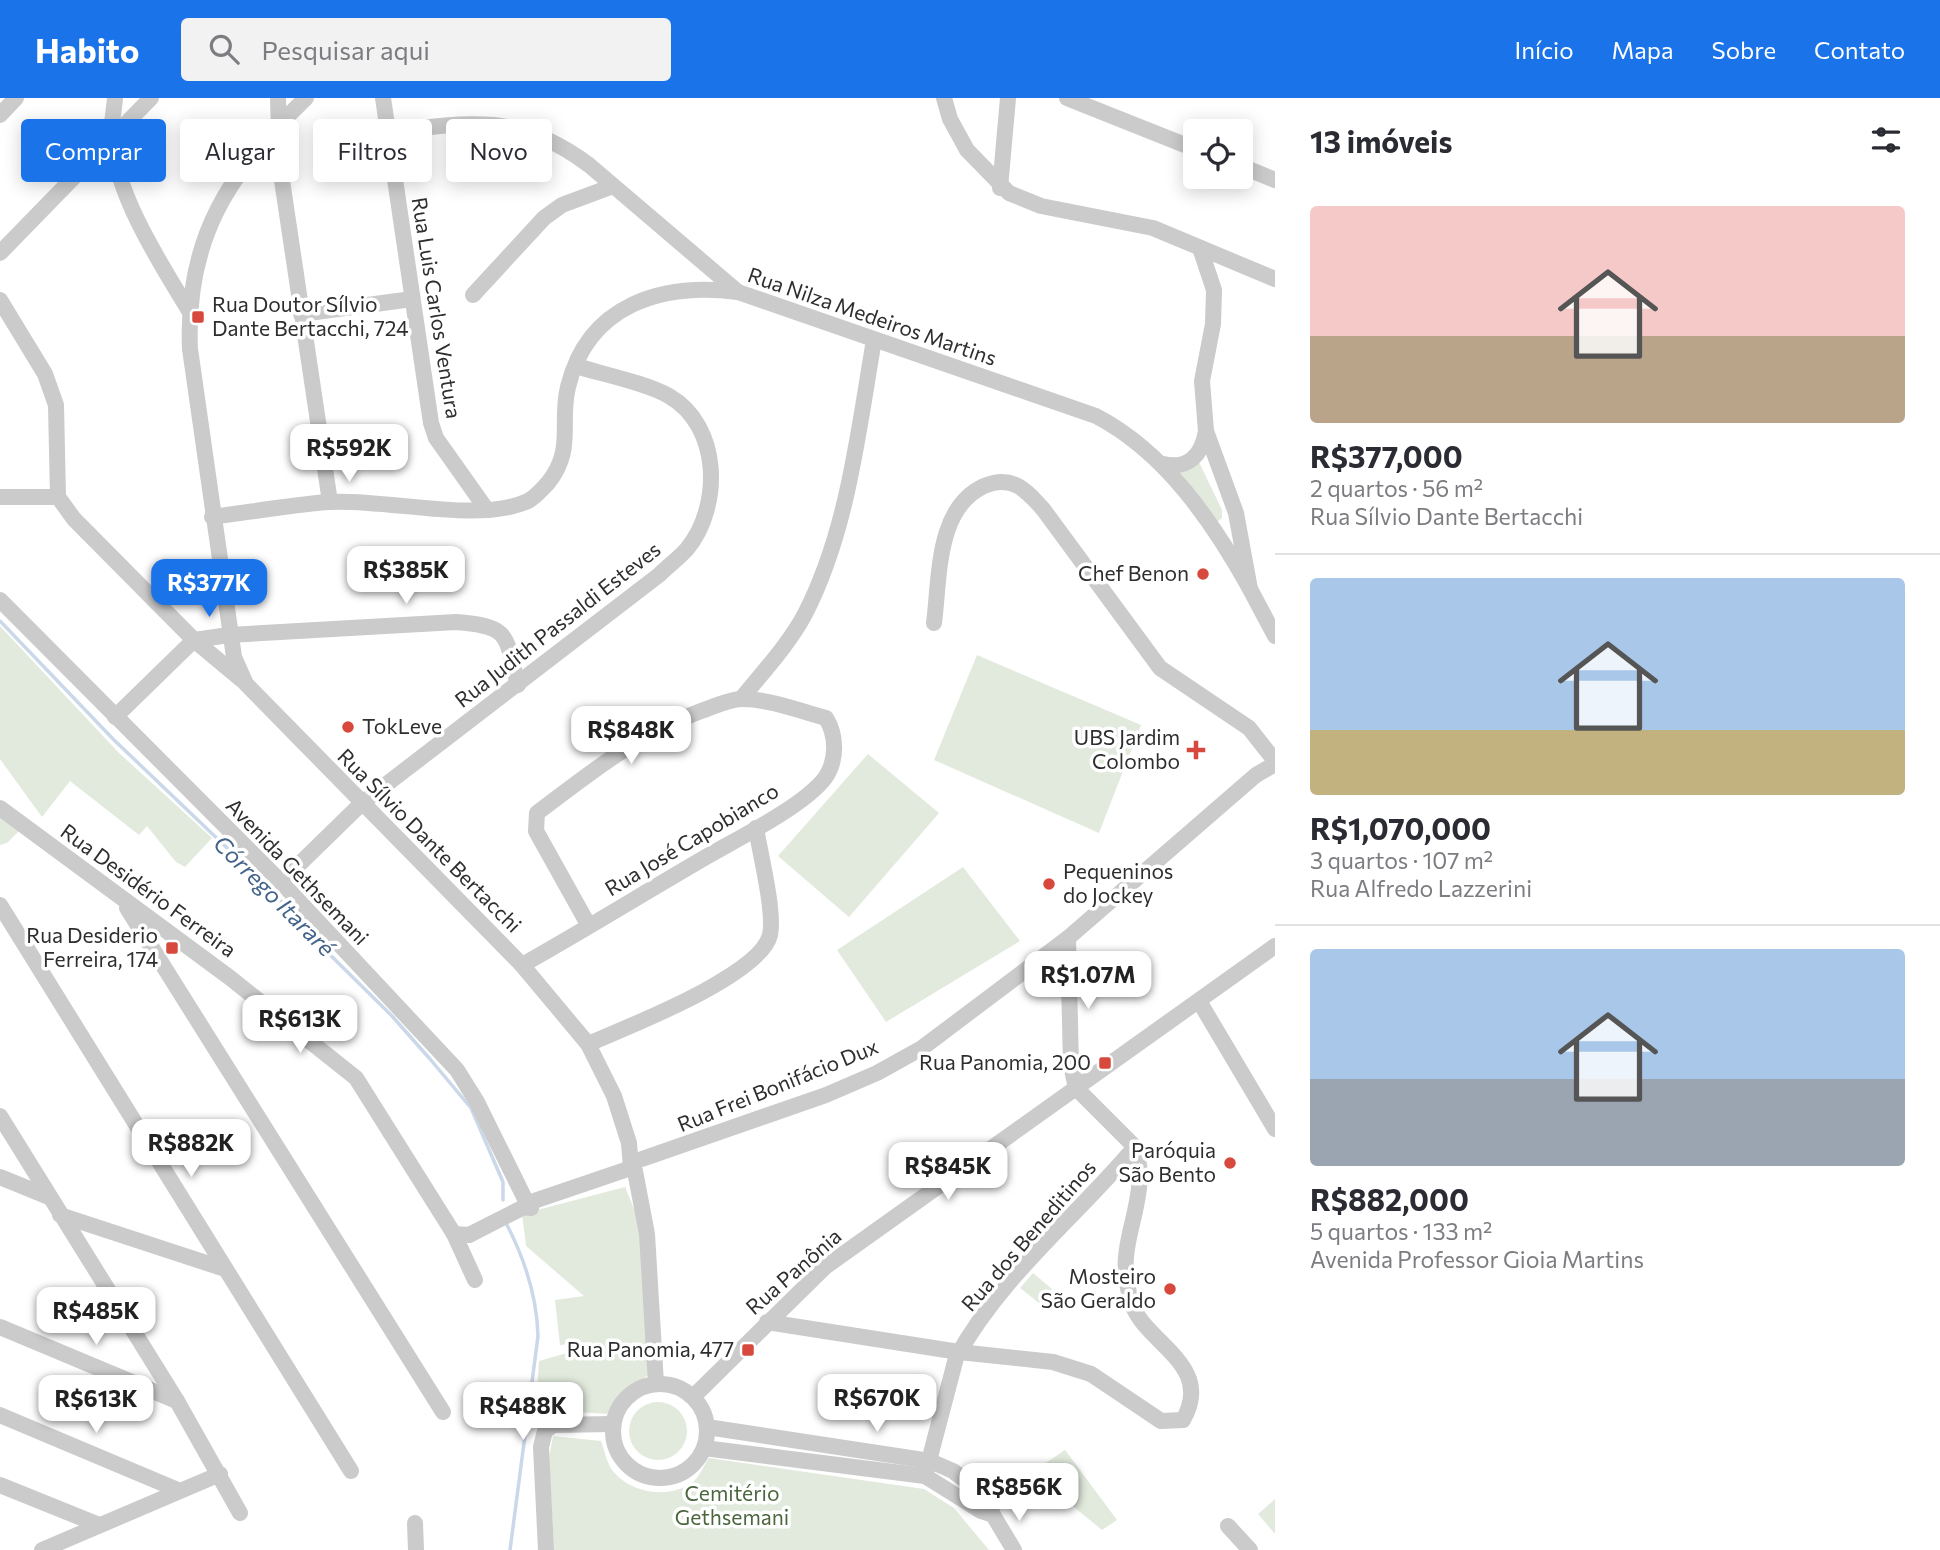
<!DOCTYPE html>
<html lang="pt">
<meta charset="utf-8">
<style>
:root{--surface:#fff;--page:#f2f2f3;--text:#2b2b33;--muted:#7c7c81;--line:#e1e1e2;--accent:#1a73e8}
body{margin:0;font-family:Commissioner,sans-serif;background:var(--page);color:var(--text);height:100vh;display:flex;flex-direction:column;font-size:26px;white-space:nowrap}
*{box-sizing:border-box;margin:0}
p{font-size:23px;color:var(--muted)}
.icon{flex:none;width:38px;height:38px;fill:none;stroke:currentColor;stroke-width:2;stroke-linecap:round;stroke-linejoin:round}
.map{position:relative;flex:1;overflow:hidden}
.details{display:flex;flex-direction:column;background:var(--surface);width:665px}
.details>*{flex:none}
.banner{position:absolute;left:21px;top:21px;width:665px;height:63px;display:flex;gap:14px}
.tools{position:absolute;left:1183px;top:21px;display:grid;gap:14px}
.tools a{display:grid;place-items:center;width:70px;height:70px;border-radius:7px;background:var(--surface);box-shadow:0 4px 18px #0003;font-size:35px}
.price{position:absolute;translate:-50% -60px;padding:0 16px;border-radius:14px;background:#fff;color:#222;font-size:23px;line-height:46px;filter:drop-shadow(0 2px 4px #0008)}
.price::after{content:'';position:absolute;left:50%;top:42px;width:21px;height:16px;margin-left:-10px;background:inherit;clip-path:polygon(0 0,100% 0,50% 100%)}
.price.current{background:var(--accent);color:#fff}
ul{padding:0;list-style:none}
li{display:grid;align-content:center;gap:14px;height:371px;padding:0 35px}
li+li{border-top:2px solid var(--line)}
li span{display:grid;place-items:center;height:217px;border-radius:7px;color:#555}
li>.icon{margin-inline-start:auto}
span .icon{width:126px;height:126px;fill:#fffc;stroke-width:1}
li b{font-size:30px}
h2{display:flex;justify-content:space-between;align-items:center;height:84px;padding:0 35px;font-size:30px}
.tag{padding:0 24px;border-radius:7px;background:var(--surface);box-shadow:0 4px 18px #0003;font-size:24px;line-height:63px}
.tag.current{background:var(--accent);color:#fff}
header{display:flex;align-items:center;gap:42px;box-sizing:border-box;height:98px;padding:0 35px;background:var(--accent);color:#fff}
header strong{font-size:33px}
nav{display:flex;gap:38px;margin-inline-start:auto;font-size:24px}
.search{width:490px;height:63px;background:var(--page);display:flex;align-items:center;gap:18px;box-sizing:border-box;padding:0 24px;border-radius:7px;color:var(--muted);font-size:26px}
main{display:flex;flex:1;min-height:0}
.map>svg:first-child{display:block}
.green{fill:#e2eadd}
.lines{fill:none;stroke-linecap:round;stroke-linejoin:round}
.stream{stroke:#cad8e9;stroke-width:3.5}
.minor{stroke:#cbcbcb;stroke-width:16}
.poi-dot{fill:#d7493d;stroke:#fff;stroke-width:2.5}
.labels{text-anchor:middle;stroke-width:7;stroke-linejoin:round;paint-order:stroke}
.poi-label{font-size:21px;fill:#2e2e2e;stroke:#fff;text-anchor:end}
.street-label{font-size:21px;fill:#2e2e2e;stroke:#fff}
.park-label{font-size:21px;fill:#4b663f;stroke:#fff}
.water-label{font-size:23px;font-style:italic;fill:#426389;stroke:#fff}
</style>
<header>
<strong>Habito</strong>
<div class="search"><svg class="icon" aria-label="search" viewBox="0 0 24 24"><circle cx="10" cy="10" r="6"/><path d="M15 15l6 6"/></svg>Pesquisar aqui</div>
<nav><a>Início</a><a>Mapa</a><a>Sobre</a><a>Contato</a></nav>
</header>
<main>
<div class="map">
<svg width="1275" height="1452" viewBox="0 0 1275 1452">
<rect width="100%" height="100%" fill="#fff"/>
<g class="green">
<path d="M 1198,362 L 1222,412 L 1222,420 L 1217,424 L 1173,371 Z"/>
<path d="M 0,528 L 118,654 L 212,740 L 185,769 L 176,764 L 147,728 L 139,737 L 70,683 L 42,719 L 0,661 Z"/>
<path d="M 977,557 L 1141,627 L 1099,735 L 934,662 Z"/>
<path d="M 868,656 L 939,715 L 849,819 L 778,758 Z"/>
<path d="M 0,720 L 19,733 L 7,745 L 0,747 Z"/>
<path d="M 963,769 L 1020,843 L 886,924 L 837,852 Z"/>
<path d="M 625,1089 L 639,1123 L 650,1276 L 626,1292 L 607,1316 L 536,1311 L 539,1263 L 591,1248 L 590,1244 L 560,1247 L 555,1202 L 584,1198 L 526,1148 L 522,1116 Z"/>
<path d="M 1033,1175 L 1052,1191 L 1039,1205 L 1020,1190 Z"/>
<circle cx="658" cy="1333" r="29"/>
<path d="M 553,1338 L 601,1343 C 604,1351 606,1361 610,1369 C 627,1395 669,1403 694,1383 C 700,1378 704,1367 709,1360 L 924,1391 L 954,1410 L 989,1452 L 554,1452 L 549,1360 Z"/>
<path d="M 1065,1352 L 1117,1422 L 1102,1432 L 1074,1409 L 1044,1366 Z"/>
<path d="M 1275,1401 L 1275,1436 L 1258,1416 Z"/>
</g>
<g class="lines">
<g class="stream">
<path d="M 0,523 L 113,641 L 271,792 L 311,838 L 392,918 L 430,961 L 471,1010 L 503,1084 L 503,1102"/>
<path d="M 507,1127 C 525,1162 537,1199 538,1238 L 510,1452"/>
</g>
<g class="minor">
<path d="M 115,0 C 114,14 110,29 112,43 C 118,100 159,163 188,211"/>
<path d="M 278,0 L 280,69 L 330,404"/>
<path d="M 306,0 C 229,74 185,141 190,251 L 234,559 L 246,586 L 522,867 L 588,946 L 614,998 L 629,1045 L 631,1070"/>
<path d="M 383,0 L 431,325 L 436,340 L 487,412"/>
<path d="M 944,0 L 950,21 L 967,52 L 1009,95 L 1041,108 L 1153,130 L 1275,181"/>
<path d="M 1067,0 L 1195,51"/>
<path d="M 0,17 L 16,0"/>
<path d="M 388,35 C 469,23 520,15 589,67 L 738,194"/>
<path d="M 1241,68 L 1275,82"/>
<path d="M 1000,90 L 1008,0"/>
<path d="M 1200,150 L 1214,192 L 1213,226 L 1202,283 L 1206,333 L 1236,415 L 1250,491 L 1275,538"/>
<path d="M 0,155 L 151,0"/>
<path d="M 473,197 L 544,120 L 562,107 L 613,88"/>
<path d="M 0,202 L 45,276 L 56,307 L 58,399"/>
<path d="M 301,216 L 412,201"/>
<path d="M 1163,366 C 1188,372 1202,357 1206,333"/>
<path d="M 0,399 L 58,399"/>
<path d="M 58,399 L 74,421 L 194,542 L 242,582"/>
<path d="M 212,419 C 251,414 290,407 328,404 C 385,400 478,426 528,403 C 536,399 542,391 548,385 C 575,351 559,326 568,289 C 588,206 663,184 738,194 L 1096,318 C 1165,354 1213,424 1250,491"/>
<path d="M 0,502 L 281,784 L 457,972 L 477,1004 L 526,1103 L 532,1106 L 531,1110 L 524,1109 L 526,1103"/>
<path d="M 934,525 C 940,479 936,410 984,388 C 1012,376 1026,392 1043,411 L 1160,570 L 1249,630 L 1275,663"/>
<path d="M 194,542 L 229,537 L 456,524 C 512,528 505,538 518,587"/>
<path d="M 741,601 C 763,574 789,546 805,516 C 848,432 858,334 874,242"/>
<path d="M 115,619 L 194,542"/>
<path d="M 0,710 L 229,879 L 356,980 L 454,1136 L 475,1182"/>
<path d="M 281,784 L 362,705 L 659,477 C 668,468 679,460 687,451 C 722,408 721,328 669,298 C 646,285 602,276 576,268"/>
<path d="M 0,807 L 351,1373"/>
<path d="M 127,810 L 443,1314"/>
<path d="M 522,867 C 584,832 644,795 706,759 C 737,741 804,708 825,680 C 837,663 837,638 826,620 C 800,613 770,601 742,601 C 729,601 713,609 701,613 C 638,636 590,675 537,715 L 536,733 L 589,828"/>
<path d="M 1199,903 L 1275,1031"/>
<path d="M 588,946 C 627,929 760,878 770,837 C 775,814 760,755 756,730"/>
<path d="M 0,1018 L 177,1303 L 240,1415"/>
<path d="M 642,1061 L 826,997 L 877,975 L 922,950 L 1068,840 L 1256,677 L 1275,666"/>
<path d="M 635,1073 L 647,1136 L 656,1286"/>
<path d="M 0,1079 L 49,1099"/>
<path d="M 531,1104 L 631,1070"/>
<path d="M 60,1117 L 225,1171"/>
<path d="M 454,1136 L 469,1137 L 524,1109"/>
<path d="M 767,1224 L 959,1254 L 1053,1264 L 1091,1276 L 1161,1323 L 1183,1322 C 1215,1267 1145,1245 1132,1206 C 1115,1152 1137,1130 1140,1080 C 1141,1070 1137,1059 1135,1049"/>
<path d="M 0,1229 L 177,1303"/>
<circle cx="660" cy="1333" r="47"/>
<path d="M 693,1299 L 825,1169 L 1275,848"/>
<path d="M 0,1317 L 178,1392"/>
<path d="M 707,1329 L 930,1363 L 953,1373 L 986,1398 L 993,1417 L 1014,1452"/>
<path d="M 704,1350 L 925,1378 L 981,1413 L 993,1417"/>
<path d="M 925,1378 L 956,1260 C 1000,1179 1076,1119 1135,1049 L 1076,990 L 1071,967 L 1068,840"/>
<path d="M 0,1387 L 99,1427"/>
<path d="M 415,1425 L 416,1452"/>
<path d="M 1228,1428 L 1250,1452"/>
<path d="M 42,1452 L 220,1376"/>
<path d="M 546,1452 L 541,1349 L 545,1333 L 553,1327 L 613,1326"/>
</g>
</g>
<g class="poi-dot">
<rect x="191" y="212" width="14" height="14" rx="3.5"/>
<circle cx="1203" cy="476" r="7"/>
<circle cx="348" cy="629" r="7"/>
<path d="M1192.5 641.5h7v7h7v7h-7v7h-7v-7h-7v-7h7z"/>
<circle cx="1049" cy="786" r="7"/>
<rect x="165" y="843" width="14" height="14" rx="3.5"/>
<rect x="1098" y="958" width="14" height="14" rx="3.5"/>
<circle cx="1230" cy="1065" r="7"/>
<circle cx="1170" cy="1191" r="7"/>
<rect x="741" y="1245" width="14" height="14" rx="3.5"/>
</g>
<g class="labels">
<g class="poi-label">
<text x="212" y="214" text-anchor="start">Rua Doutor Sílvio<tspan x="212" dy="24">Dante Bertacchi, 724</tspan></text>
<text x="1189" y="483">Chef Benon</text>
<text x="362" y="636" text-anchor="start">TokLeve</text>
<text x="1180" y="647">UBS Jardim<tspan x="1180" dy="24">Colombo</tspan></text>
<text x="1063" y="781" text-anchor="start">Pequeninos<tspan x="1063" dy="24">do Jockey</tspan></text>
<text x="158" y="845">Rua Desiderio<tspan x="158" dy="24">Ferreira, 174</tspan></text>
<text x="1091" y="972">Rua Panomia, 200</text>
<text x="1216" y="1060">Paróquia<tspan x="1216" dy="24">São Bento</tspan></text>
<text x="1156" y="1186">Mosteiro<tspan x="1156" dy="24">São Geraldo</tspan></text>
<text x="734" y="1259">Rua Panomia, 477</text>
</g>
<g class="street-label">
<text transform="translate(436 210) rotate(81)" y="7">Rua Luis Carlos Ventura</text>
<text transform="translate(872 219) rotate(19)" y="7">Rua Nilza Medeiros Martins</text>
<text transform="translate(558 527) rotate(-38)" y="7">Rua Judith Passaldi Esteves</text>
<text transform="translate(692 742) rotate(-31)" y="7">Rua José Capobianco</text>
<text transform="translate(429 743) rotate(45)" y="7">Rua Sílvio Dante Bertacchi</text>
<text transform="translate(297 774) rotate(46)" y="7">Avenida Gethsemani</text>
<text transform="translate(148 793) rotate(36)" y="7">Rua Desidério Ferreira</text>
<text transform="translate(778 988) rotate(-22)" y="7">Rua Frei Bonifácio Dux</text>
<text transform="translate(1029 1138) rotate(-49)" y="7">Rua dos Beneditinos</text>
<text transform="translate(794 1174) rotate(-41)" y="7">Rua Panônia</text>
</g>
<g class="park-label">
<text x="732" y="1403">Cemitério<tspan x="732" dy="24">Gethsemani</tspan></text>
</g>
<g class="water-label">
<text transform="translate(274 798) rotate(45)" y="8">Córrego Itararé</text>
</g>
</g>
</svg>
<div class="tools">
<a><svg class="icon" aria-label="locate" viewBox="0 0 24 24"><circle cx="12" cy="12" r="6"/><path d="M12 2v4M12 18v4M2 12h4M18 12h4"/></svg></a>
</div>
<b class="price" style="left:349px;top:386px">R$592K</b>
<b class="price" style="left:406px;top:508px">R$385K</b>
<b class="price current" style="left:209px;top:521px">R$377K</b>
<b class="price" style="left:631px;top:668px">R$848K</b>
<b class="price" style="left:1088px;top:913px">R$1.07M</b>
<b class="price" style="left:300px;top:957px">R$613K</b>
<b class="price" style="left:191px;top:1081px">R$882K</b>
<b class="price" style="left:948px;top:1104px">R$845K</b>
<b class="price" style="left:96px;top:1249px">R$485K</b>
<b class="price" style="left:877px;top:1336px">R$670K</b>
<b class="price" style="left:96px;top:1337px">R$613K</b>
<b class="price" style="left:523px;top:1344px">R$488K</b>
<b class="price" style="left:1019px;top:1425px">R$856K</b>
<div class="banner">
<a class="tag current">Comprar</a>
<a class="tag">Alugar</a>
<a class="tag">Filtros</a>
<a class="tag">Novo</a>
</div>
</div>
<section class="details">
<h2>13 imóveis<svg class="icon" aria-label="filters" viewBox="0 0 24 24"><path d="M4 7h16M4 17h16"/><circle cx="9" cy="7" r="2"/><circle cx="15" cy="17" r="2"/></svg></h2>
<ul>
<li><span style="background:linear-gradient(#f6c9c9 60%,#b9a48a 0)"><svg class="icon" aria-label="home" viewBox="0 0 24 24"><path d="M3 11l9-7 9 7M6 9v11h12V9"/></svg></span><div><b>R$377,000</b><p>2 quartos · 56 m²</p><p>Rua Sílvio Dante Bertacchi</p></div></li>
<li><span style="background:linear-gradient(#a9c7e8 70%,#c2b280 0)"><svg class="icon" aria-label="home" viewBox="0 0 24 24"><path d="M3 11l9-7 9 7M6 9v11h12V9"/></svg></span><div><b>R$1,070,000</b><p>3 quartos · 107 m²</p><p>Rua Alfredo Lazzerini</p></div></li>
<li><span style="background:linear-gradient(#a9c7e8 60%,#9aa5b1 0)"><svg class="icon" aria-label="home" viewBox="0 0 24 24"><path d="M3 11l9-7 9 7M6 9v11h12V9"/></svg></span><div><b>R$882,000</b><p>5 quartos · 133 m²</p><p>Avenida Professor Gioia Martins</p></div></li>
</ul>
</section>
</main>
